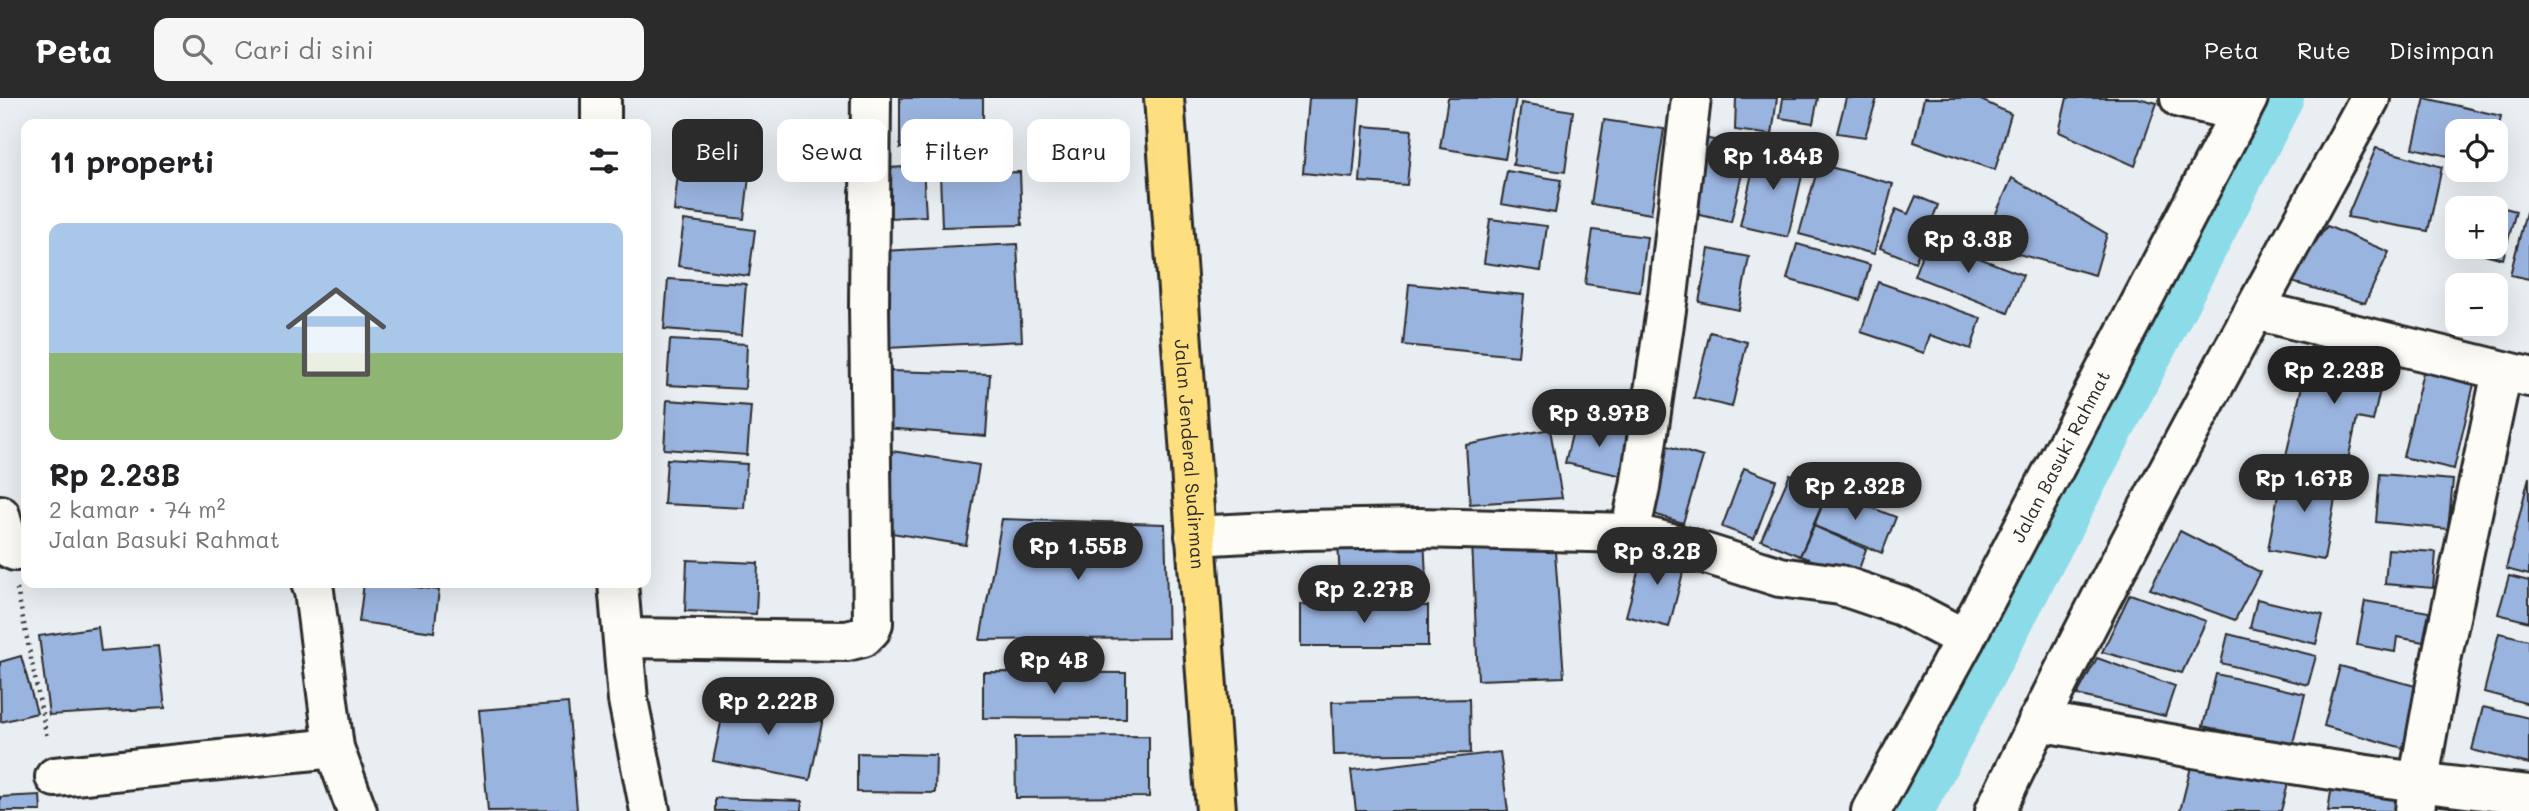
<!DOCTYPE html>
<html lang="id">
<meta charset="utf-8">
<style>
:root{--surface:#fff;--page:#f6f6f6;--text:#202124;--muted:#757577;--accent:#2b2b2b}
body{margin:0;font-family:Mali,sans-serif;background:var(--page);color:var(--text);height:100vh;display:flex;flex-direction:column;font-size:26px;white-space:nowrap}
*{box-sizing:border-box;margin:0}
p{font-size:23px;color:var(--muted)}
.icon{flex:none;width:38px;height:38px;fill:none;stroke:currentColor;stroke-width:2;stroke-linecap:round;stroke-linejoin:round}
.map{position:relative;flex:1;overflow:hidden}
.sheet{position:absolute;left:21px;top:21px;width:630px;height:469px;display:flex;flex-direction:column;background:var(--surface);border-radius:14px;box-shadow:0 7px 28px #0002}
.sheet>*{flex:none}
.banner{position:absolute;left:672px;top:21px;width:665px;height:63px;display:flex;gap:14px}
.fabs{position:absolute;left:2445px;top:21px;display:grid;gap:14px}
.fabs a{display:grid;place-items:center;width:63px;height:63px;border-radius:14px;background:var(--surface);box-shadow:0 7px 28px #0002;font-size:35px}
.price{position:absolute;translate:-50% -60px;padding:0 16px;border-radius:24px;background:var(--accent);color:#fff;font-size:23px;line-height:46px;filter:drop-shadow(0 2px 4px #0008)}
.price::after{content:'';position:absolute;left:50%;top:42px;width:21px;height:16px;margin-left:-10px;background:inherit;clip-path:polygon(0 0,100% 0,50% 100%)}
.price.current{background:#222;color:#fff}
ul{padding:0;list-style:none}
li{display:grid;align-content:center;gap:14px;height:371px;padding:0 28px}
li span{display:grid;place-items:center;height:217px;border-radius:14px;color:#555}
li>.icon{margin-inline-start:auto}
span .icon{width:126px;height:126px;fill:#fffc;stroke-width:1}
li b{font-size:30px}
h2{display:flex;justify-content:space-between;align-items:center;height:84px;padding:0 28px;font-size:30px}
.tag{padding:0 24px;border-radius:14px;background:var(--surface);box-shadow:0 7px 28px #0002;font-size:24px;line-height:63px}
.tag.current{background:var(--accent);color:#fff}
header{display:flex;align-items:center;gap:42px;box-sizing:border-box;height:98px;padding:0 35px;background:var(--accent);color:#fff}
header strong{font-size:33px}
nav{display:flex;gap:38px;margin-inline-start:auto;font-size:24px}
.search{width:490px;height:63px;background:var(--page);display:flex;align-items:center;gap:18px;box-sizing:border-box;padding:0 24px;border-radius:14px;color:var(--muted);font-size:26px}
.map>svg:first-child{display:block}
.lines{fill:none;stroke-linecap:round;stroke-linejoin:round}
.canal{stroke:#8cdbe9;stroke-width:42}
.building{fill:#9ab4e0;stroke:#2b2b2b;stroke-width:2}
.minor-casing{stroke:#2b2b2b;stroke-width:44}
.secondary-casing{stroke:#2b2b2b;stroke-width:44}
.trunk-casing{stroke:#2b2b2b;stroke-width:44}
.path{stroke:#2b2b2b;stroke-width:4.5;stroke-dasharray:2 5;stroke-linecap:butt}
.minor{stroke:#fdfcf7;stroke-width:38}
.secondary{stroke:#fdfcf7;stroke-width:38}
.trunk{stroke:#fedf80;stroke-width:38}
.labels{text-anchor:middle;stroke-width:6;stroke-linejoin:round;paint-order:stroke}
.street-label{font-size:19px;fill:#2b2b2b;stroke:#fdfcf7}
</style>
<header>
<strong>Peta</strong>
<div class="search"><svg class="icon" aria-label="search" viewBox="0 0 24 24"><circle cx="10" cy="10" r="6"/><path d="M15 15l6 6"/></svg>Cari di sini</div>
<nav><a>Peta</a><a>Rute</a><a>Disimpan</a></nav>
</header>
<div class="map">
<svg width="2529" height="713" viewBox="0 0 2529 713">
<rect width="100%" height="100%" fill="#e9eef2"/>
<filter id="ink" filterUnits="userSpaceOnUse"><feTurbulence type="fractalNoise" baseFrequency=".0143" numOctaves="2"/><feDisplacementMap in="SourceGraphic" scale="14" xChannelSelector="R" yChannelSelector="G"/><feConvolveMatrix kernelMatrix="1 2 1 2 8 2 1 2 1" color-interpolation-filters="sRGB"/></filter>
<g filter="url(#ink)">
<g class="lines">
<path class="canal" d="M 1913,713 L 2117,324 L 2283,0"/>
</g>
<g class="building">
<rect x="900" y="0" width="83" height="50"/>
<path d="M 1309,0 L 1360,0 L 1353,80 L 1303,75 Z"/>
<path d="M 1448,0 L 1516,0 L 1505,61 L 1440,50 Z"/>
<path d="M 1736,0 L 1777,0 L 1772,37 L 1735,32 Z"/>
<path d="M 1783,0 L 1818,0 L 1813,25 L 1780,20 Z"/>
<path d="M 1846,0 L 1877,0 L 1865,39 L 1837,35 Z"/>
<path d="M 1924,0 L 1977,0 L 2011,16 L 1995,72 L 1914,44 Z"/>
<path d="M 2067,0 L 2138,0 L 2157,5 L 2135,68 L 2059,34 Z"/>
<path d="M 2425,0 L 2501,18 L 2496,43 L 2496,33 L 2457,33 L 2457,60 L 2413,50 Z"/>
<path d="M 1521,5 L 1573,13 L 1565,74 L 1513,67 Z"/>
<path d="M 1604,22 L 1664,31 L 1651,116 L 1591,106 Z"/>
<path d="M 1364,28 L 1412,32 L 1407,87 L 1360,84 Z"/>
<path d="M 1704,40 L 1748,49 L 1731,124 L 1687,114 Z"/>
<path d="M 681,47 L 752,54 L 744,121 L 674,113 Z"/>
<path d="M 1758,49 L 1806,60 L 1788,139 L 1740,128 Z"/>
<path d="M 2376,50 L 2442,69 L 2428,133 L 2347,119 Z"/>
<path d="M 1819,66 L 1893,86 L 1874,156 L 1799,136 Z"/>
<path d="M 923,68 L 926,118 L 891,120 L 888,70 Z"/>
<path d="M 1507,73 L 1561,82 L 1555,115 L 1501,106 Z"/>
<path d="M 1020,74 L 1022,127 L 942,129 L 940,76 Z"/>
<path d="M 2012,80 L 2107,136 L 2095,177 L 1982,146 Z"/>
<path d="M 1916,98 L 1938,107 L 1915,164 L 1880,150 L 1896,111 L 1908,116 Z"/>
<path d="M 2486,105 L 2516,113 L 2503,161 L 2473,153 L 2474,149 L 2496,149 L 2496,110 L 2484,110 Z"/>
<path d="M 2526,114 L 2529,115 L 2529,181 L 2510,177 Z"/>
<path d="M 1490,121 L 1547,128 L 1541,173 L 1484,165 Z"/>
<path d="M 684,122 L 755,132 L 749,178 L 678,168 Z"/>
<path d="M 2327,128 L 2389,154 L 2365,205 L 2288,183 Z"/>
<path d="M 1593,132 L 1647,139 L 1640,194 L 1585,186 Z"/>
<path d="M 1928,140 L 2023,177 L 2008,215 L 1914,178 Z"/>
<path d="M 1017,146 L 1022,243 L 887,250 L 882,153 Z"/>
<path d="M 1797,146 L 1870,167 L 1860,202 L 1787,181 Z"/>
<path d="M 1709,151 L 1749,159 L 1739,212 L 1699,204 Z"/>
<path d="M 668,181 L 746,186 L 742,237 L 664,231 Z"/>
<path d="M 1878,184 L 1981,220 L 1971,251 L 1930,237 L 1924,255 L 1861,234 Z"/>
<path d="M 1409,186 L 1524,197 L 1518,258 L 1403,247 Z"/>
<path d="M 1710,234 L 1747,244 L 1732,309 L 1694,300 Z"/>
<path d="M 670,242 L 747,246 L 745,291 L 667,287 Z"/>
<path d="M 2312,244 L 2387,261 L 2373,323 L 2357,320 L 2345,376 L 2285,362 Z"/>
<path d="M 890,273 L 990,276 L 986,338 L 885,330 Z"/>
<path d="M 2423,274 L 2474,286 L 2454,371 L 2403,359 Z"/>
<path d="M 667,302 L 751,308 L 747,357 L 664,351 Z"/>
<path d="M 1575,324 L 1633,336 L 1623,378 L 1565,365 Z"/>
<path d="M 1550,331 L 1562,400 L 1470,406 L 1466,347 Z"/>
<path d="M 1664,347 L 1703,359 L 1683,425 L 1644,413 Z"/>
<path d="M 892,353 L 979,367 L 966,447 L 879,433 Z"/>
<path d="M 667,361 L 747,366 L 744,410 L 664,406 Z"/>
<path d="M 2283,369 L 2339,379 L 2324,462 L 2268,452 Z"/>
<path d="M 1744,370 L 1776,382 L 1754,441 L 1722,429 Z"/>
<path d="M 1790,376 L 1828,393 L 1800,458 L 1761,442 Z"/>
<path d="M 2380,376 L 2453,382 L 2448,431 L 2376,424 Z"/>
<path d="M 2529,379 L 2529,477 L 2506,471 Z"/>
<path d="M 1828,393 L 1896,419 L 1882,455 L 1814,428 Z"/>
<path d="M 1002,421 L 1165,426 L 1168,540 L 980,542 Z"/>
<path d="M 1814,428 L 1866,451 L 1857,477 L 1800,458 Z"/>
<path d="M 2180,433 L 2260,474 L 2235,522 L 2150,491 Z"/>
<path d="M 1424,439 L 1427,500 L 1341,504 L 1338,443 Z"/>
<path d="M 1554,440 L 1564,579 L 1478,582 L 1472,443 Z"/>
<path d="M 1645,448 L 1687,459 L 1669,529 L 1626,518 Z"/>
<path d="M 2388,451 L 2436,454 L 2433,490 L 2385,486 Z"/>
<path d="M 687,462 L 758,465 L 756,516 L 685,513 Z"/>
<path d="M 2509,478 L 2529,483 L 2529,524 L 2498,516 Z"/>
<path d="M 364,485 L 385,485 L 439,492 L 434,534 L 359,524 Z"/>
<path d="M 2130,496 L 2206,523 L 2182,575 L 2102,554 Z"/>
<path d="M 2257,501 L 2323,517 L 2316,546 L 2250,530 Z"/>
<path d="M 2365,503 L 2429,514 L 2423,544 L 2397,539 L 2395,554 L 2357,547 Z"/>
<path d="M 1301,506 L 1428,508 L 1428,548 L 1301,548 Z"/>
<path d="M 98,529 L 101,553 L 158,548 L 165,610 L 49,617 L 39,538 Z"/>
<path d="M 2499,535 L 2529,542 L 2529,606 L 2484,594 Z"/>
<path d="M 2228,536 L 2316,558 L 2308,587 L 2221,565 Z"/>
<path d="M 21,558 L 37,615 L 1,624 L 0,564 Z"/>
<path d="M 2097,560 L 2175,588 L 2165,618 L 2077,597 Z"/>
<path d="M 2340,568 L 2419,589 L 2403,650 L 2324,628 Z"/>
<path d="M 983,574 L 1126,575 L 1126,621 L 983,620 Z"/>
<path d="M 2216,576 L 2305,596 L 2292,649 L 2203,628 Z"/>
<path d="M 727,596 L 824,616 L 810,682 L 713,663 Z"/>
<path d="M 1469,601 L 1470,655 L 1334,657 L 1332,604 Z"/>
<path d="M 568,605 L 577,712 L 488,713 L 479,612 Z"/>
<path d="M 2483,609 L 2529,620 L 2529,666 L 2472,652 Z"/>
<path d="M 1149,638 L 1149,699 L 1016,700 L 1015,639 Z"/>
<path d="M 1500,654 L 1508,713 L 1356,713 L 1351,672 Z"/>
<path d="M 857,655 L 936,657 L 935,695 L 857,694 Z"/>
<path d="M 2194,657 L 2289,682 L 2281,713 L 2180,713 Z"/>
<path d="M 2333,681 L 2401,690 L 2398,713 L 2328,713 Z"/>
<path d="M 40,697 L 41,713 L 0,713 L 0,699 Z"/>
<path d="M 2452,698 L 2529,713 L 2450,713 Z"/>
<path d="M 715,700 L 802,703 L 801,713 L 715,713 Z"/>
</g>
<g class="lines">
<g class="minor-casing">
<g id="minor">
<path d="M 601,0 L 601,26"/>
<path d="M 1691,0 L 1668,198 L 1640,389 L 1630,435 L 1675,446 L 1780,479 L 1840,487 L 1902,508 L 1965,541"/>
<path d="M 2180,0 L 2241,14"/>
<path d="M 2255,212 L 2529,279"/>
<path d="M 0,417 L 9,450 L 15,453 L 26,452"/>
<path d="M 1195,438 L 1303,432 L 1418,430 L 1630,435"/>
<path d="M 311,485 L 314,493 L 334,650 L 357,713"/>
<path d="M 618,485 L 628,602 L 650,713"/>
<path d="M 623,540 L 847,543 L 863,539 L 871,531 L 873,525 L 869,208 L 871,0"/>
<path d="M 2038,623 C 2201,652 2364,680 2529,697"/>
<path d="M 55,679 L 334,650"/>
<path d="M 1995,713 C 2111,471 2242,236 2370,0"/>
<path d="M 2415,713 L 2418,686 L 2437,581 L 2502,274"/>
</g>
</g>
<g class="secondary-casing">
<g id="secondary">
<path id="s1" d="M 1871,713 L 1965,541 L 2248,0"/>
</g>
</g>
<g class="trunk-casing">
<g id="trunk">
<path id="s2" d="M 1164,0 L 1216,713"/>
</g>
</g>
<path class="path" d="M 17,491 L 47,640"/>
<use href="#minor" class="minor"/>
<use href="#secondary" class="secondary"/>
<use href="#trunk" class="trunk"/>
</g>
</g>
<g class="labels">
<g class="street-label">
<text dy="7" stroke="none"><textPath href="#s2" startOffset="357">Jalan Jenderal Sudirman</textPath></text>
<text dy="7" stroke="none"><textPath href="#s1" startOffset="402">Jalan Basuki Rahmat</textPath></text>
</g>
</g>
</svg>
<div class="fabs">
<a><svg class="icon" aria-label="locate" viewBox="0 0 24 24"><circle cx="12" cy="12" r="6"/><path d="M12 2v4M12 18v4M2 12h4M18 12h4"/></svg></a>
<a>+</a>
<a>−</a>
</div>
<b class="price" style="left:1773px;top:94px">Rp 1.84B</b>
<b class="price" style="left:1968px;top:177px">Rp 3.3B</b>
<b class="price current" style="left:2334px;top:308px">Rp 2.23B</b>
<b class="price" style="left:1599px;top:351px">Rp 3.97B</b>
<b class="price" style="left:2304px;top:416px">Rp 1.67B</b>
<b class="price" style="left:1855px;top:424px">Rp 2.32B</b>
<b class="price" style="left:1078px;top:484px">Rp 1.55B</b>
<b class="price" style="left:1657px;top:489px">Rp 3.2B</b>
<b class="price" style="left:1364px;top:527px">Rp 2.27B</b>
<b class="price" style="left:1054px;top:598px">Rp 4B</b>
<b class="price" style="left:768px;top:639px">Rp 2.22B</b>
<div class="banner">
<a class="tag current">Beli</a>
<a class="tag">Sewa</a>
<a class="tag">Filter</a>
<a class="tag">Baru</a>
</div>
<section class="sheet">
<h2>11 properti<svg class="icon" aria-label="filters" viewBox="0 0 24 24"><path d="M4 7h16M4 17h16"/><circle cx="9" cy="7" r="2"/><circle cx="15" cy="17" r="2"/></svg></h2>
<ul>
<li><span style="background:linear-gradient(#a9c7e8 60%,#8fb573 0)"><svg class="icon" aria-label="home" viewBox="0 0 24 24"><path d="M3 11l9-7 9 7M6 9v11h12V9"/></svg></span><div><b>Rp 2.23B</b><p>2 kamar · 74 m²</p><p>Jalan Basuki Rahmat</p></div></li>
</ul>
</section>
</div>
